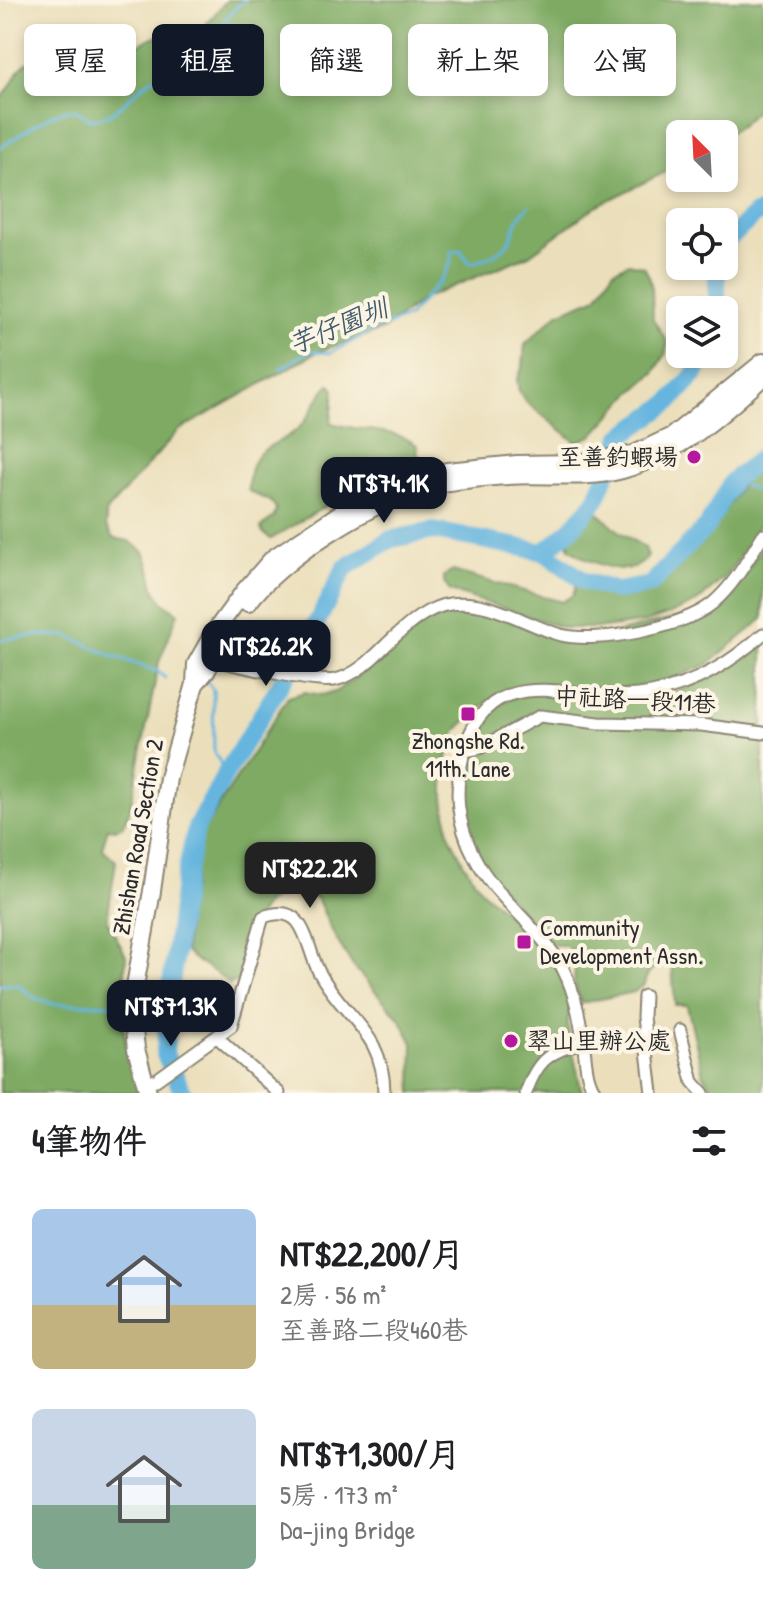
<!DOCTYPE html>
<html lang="zh-TW">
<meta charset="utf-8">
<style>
:root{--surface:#fff;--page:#f2f2f2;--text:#202124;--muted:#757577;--accent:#111827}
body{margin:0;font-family:"Patrick Hand","LXGW WenKai TC",sans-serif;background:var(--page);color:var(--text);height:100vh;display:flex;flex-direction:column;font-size:30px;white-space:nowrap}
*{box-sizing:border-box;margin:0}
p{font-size:26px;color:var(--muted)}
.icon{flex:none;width:44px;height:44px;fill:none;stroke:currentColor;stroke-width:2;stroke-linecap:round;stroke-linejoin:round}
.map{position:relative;height:1093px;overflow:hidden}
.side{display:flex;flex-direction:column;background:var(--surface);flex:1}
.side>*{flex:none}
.hud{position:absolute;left:24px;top:24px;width:716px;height:72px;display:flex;gap:16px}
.needle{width:52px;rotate:336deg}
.fabs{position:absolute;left:666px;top:120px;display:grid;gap:16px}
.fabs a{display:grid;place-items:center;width:72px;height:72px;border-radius:12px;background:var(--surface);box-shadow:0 4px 12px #0003;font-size:40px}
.price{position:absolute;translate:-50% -68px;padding:0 18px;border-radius:16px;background:var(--accent);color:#fff;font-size:26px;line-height:52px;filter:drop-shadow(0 2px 4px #0008)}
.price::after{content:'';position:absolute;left:50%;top:48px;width:24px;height:18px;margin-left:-12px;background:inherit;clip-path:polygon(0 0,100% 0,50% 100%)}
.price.selected{background:#222;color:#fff}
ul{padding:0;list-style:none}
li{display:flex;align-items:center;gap:24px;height:200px;padding:0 32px}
li span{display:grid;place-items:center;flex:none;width:224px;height:160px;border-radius:12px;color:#555}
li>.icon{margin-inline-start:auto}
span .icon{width:96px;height:96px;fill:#fffc;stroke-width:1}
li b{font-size:34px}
h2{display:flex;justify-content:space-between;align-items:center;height:96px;padding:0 32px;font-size:34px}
.tag{padding:0 28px;border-radius:12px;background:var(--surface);box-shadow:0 4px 12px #0003;font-size:28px;line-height:72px}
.tag.selected{background:var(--accent);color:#fff}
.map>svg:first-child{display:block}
.forest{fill:#7eaa63;stroke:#546a47;stroke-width:2}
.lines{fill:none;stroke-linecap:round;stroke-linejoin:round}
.stream{stroke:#65b5df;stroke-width:3}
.river{stroke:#65b5df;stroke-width:18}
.street-casing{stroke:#8b8573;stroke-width:15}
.secondary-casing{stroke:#8b8573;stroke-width:20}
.street{stroke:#fff;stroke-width:11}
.secondary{stroke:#fff;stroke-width:16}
.poi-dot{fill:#b5179e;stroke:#fcf5e5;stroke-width:3}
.labels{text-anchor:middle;stroke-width:8;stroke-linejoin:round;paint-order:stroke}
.poi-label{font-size:24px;fill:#2b2b2b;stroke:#fcf5e5;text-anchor:start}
.street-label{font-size:24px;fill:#2b2b2b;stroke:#fcf5e5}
.water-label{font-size:26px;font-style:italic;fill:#3f5b6a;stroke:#fcf5e5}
</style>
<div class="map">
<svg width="763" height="1093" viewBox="0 0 763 1093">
<rect width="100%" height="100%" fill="#fcf5e5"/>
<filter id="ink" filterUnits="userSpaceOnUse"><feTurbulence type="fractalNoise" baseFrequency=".0125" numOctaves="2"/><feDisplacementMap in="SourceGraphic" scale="16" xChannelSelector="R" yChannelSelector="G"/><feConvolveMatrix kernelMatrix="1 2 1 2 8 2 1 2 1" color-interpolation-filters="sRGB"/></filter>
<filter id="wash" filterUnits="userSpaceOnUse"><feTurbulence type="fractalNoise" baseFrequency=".006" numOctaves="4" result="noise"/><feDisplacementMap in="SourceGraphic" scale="32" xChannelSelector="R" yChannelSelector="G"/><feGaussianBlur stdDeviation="1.8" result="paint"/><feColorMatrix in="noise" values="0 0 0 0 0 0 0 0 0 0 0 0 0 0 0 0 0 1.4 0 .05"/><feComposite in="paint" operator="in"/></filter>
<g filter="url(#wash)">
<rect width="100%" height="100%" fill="#ebdfbb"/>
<g class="forest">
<path d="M 227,0 L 763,0 L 763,104 L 740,126 L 724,136 L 724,134 L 680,134 L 680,165 L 596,206 L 529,255 L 425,298 L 382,330 L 319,351 L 178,431 L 106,512 L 106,526 L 113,538 L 129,541 L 144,552 C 159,583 143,590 178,613 L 159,662 L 130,809 L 123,826 L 116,829 L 108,828 L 102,848 L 116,861 L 107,920 L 126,956 L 122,1020 L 130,1066 L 141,1093 L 0,1093 L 0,99 C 14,88 14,69 29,62 L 44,73 L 78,59 L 122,54 L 149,39 L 157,36 L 165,38 L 174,62 L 196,47 L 207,23 Z"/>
<path d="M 629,263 L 644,267 L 649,276 L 652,289 L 653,319 L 668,343 L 665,355 L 654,373 L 629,395 L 592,436 L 576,442 L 526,402 L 519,391 L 517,380 L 523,366 L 525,344 L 558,313 L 597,297 L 613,271 Z"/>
<path d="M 330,384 L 334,390 L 331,423 C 360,432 394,427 418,446 L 417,454 L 429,465 L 423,470 L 354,489 L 271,539 L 262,532 L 261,527 L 274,517 L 276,509 C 270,495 257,499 248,490 C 249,437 281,452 305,421 C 315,408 317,396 330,384 Z"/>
<path d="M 763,460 L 763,517 L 740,557 L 725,577 L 697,602 L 670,614 L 646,622 L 603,628 L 564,628 L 450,591 L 444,583 L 444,576 L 453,571 L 562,602 L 573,595 L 576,585 C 598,585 619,598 643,591 C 657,588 667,575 676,564 C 689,551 703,538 715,524 C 733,503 742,477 763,460 Z"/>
<path d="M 594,509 L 620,532 L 645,548 L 648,556 C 631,582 590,563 569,548 L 569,537 Z"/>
<path d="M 763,544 L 763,619 L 707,665 L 656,685 L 598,690 L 524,687 L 503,692 L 478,709 L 457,730 L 450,746 L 444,770 L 444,798 L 449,834 L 464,864 L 481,890 L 537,941 L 561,974 L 571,1005 L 567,1024 L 582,1093 L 412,1093 L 413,1043 L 400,1019 L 353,966 L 335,937 L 317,898 C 253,876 252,936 239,981 L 229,984 C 216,969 198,966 185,951 L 188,913 L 201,834 L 288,697 L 305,692 L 321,695 L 335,692 L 376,663 L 432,615 L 449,609 L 473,608 L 562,639 L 583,641 L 709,610 L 739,583 Z"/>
<path d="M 763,641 L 763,1093 L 715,1093 L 703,1074 L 687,1005 L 675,1005 L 672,966 L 667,963 C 653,967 647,971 644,985 L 634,992 L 581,1003 L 574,981 L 576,953 L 564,945 L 553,945 C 495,883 438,832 473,741 C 480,720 496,701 518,696 C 543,690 566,698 590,700 C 664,704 706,687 763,641 Z"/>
</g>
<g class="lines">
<g class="stream">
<path d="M 0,148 C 15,138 56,107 73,110 C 79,111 84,115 89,119 C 117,120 129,93 151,80 C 167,70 181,81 197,65 C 208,55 208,43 216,33 C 224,21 234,8 245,0"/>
<path d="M 280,369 L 310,351 L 330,353 L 374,330 L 408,317 L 442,279 L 451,262 L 451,252 L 460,250 L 470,263 C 484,260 503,253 510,240 C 518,224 513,222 529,206"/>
<path d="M 733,480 L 763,494"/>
<path d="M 0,640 L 36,635 L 68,636 L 110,655 L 157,671 L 165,678"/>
<path d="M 207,681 L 213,690 L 214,752 L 226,773"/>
<path d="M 0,985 L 18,985 L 35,998 L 54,1004 L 126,1004"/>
<path d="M 141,1008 L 167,1015"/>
</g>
<g class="river">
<path d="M 724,243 L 756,214 L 763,212"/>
<path d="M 717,266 L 717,310"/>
<path d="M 544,552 L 572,528 L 596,500 L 622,436 L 669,403 L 695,374 L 704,354"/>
<path d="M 183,1093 L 165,1054 L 167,1015 L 184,884 L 196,828 L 226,773 L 307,641 L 345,568 L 391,539 L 434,531 L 544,552 L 584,581 L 617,591 L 650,585 L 707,526 L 733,480 L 763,456"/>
</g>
</g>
</g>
<g filter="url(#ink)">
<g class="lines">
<g class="street-casing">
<g id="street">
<path d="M 209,658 C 230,664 317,684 335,680 C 357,675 374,657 389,642 C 407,626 425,608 450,604 C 489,598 525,625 561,635 C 598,644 683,628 713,603 C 735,584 748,559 763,535"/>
<path d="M 464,751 L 480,748 L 540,716 L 599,723 L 701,725 L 763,733"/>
<path d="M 644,996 L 643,1017 L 652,1093"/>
<path d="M 680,1030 L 693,1082 L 703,1093"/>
<path d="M 217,1037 L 279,1093"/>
<path d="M 145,1083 L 156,1080 L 231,1026 L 263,917 C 274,913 288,911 297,921 C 308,934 311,957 319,972 C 345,1020 384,1031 384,1093"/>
<path d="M 526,1093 C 538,1057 550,1053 584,1041"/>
<path d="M 596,1093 C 585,1079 586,1058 583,1041 C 579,1012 573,985 558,960 C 534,923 494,896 474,856 C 457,823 454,792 463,756 C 487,650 580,708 652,693 C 696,684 729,664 763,634"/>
</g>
</g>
<g class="secondary-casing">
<g id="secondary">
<path d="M 248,603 C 280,559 375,498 429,486 C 454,480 482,478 507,476 C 545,473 585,480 622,470 C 678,454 721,416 763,377"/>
<path d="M 195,684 L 207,670 L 227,632"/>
<path d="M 148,1093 L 136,1049 L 133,1020 L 135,986 L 152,891 L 168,778 L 195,684 L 196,664 L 213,634 L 245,590 L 273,558 L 356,503 L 386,488 L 421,476 L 447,471 L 517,464 L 578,463 L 634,454 L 672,436 L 763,362"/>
</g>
</g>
<use href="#street" class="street"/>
<use href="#secondary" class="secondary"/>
</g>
</g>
<g class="poi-dot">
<circle cx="694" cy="457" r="8"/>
<rect x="460" y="706" width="16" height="16" rx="4"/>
<rect x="516" y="934" width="16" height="16" rx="4"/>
<circle cx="511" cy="1041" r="8"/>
</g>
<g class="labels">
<g class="poi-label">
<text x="678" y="465" text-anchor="end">至善釣蝦場</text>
<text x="468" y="749" text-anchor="middle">Zhongshe Rd.<tspan x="468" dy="28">11th. Lane</tspan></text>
<text x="540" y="936">Community<tspan x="540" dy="28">Development Assn.</tspan></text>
<text x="527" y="1049">翠山里辦公處</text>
</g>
<g class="street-label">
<text transform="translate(635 700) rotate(3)" y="8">中社路一段11巷</text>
<text transform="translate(138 837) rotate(-80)" y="8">Zhishan Road Section 2</text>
</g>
<g class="water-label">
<text transform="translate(338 326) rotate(-22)" y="9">芋仔園圳</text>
</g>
</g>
</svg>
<div class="fabs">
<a><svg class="needle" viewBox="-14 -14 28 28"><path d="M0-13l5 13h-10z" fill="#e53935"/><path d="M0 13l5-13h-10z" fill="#757577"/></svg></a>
<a><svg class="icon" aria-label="locate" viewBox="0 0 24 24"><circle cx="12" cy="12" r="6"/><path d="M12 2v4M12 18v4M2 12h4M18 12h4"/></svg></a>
<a><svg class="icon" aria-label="layers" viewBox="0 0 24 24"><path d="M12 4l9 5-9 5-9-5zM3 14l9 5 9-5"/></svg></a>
</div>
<b class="price" style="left:384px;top:525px">NT$74.1K</b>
<b class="price" style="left:266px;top:688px">NT$26.2K</b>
<b class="price selected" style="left:310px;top:910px">NT$22.2K</b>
<b class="price" style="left:171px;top:1048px">NT$71.3K</b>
<div class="hud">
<a class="tag">買屋</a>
<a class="tag selected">租屋</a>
<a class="tag">篩選</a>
<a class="tag">新上架</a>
<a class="tag">公寓</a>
</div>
</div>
<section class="side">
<h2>4筆物件<svg class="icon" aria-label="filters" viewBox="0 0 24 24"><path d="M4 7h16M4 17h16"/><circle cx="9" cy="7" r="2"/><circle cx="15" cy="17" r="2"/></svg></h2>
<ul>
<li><span style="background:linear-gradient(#a9c7e8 60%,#c2b280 0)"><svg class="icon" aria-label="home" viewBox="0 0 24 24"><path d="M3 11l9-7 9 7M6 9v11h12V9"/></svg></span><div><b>NT$22,200/月</b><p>2房 · 56 m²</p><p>至善路二段460巷</p></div></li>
<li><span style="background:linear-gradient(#c9d6e8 60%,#7fa58c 0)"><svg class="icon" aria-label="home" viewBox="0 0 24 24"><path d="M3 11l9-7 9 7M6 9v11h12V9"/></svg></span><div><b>NT$71,300/月</b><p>5房 · 173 m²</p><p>Da-jing Bridge</p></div></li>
</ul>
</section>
